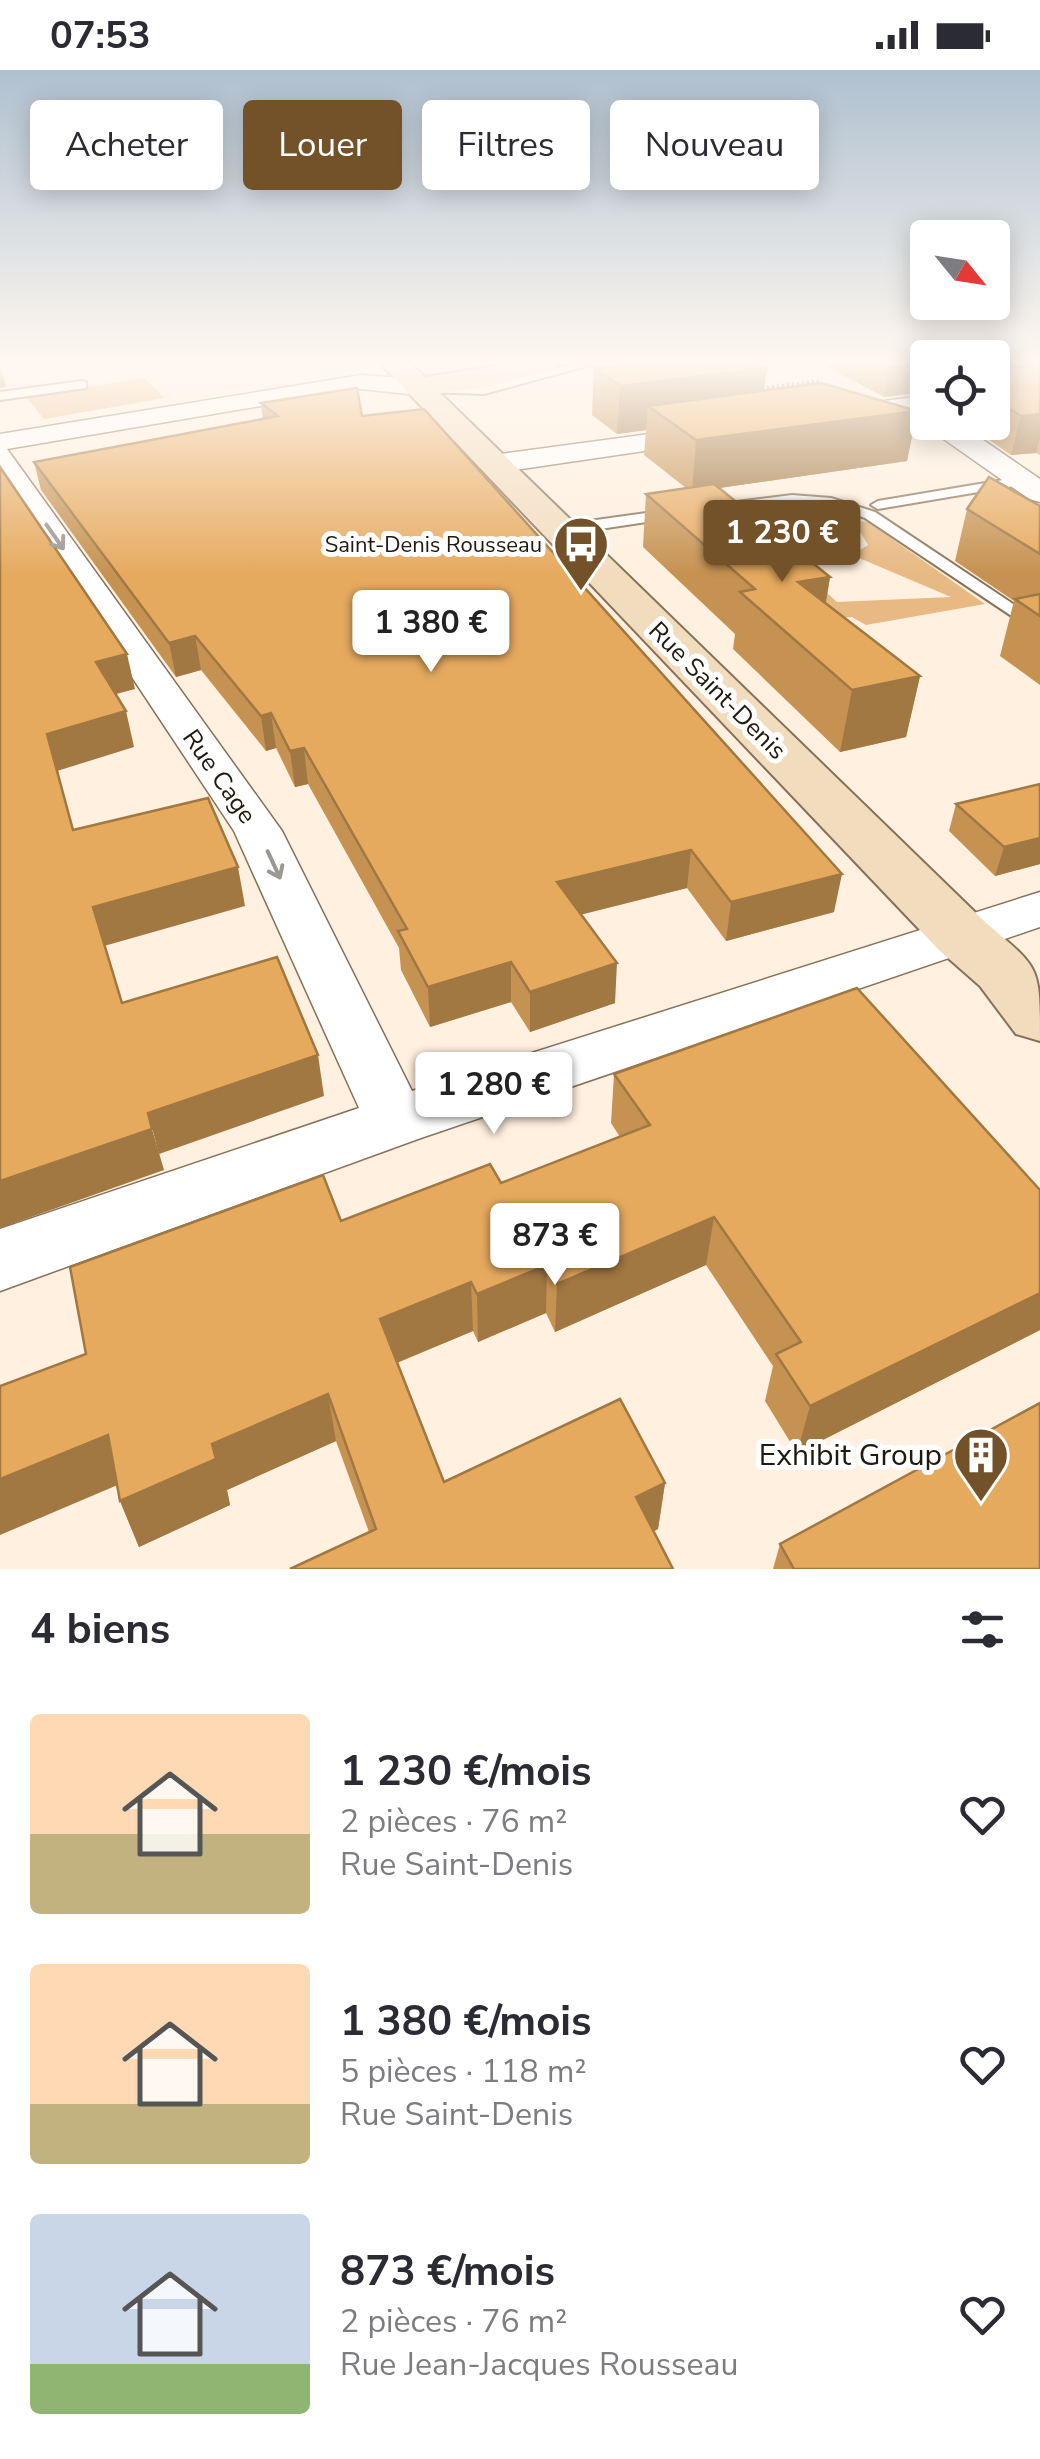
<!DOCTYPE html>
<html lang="fr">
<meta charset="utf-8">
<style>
:root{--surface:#fff;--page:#f7f7f7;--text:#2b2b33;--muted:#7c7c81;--accent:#735229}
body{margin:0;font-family:"Nunito Sans",sans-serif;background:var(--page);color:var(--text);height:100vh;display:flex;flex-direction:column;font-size:38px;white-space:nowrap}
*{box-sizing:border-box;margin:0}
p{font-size:32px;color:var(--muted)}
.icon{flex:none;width:55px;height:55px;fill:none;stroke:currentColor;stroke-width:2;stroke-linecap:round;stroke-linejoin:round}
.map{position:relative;height:1499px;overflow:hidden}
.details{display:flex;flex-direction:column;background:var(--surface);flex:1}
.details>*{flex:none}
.banner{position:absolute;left:30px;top:30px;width:980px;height:90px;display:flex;gap:20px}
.needle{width:65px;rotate:120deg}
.buttons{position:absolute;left:910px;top:150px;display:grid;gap:20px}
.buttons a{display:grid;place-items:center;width:100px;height:100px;border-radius:10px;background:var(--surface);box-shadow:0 5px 25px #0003;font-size:50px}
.price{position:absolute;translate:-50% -85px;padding:0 22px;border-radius:10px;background:#fff;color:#222;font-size:32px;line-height:65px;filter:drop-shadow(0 2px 5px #0008)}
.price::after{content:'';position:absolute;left:50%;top:60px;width:30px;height:22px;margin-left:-15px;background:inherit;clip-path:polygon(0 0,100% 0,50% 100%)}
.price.current{background:var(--accent);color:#fff}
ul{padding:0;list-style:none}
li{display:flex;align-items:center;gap:30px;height:250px;padding:0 30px}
li span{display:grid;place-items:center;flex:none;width:280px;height:200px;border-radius:10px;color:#555}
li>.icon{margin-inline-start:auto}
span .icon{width:120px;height:120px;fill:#fffc;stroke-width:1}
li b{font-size:42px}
h2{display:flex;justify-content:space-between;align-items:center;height:120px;padding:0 30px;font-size:42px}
.pill{padding:0 35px;border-radius:10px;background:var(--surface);box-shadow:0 5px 25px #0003;font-size:35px;line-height:90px}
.pill.current{background:var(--accent);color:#fff}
.status{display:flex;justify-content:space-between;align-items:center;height:70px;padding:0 50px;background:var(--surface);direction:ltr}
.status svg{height:28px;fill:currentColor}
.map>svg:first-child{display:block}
.green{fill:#e8b982}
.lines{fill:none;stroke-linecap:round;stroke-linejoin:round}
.lane-casing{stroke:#877158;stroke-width:4}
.street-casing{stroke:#877158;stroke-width:3}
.secondary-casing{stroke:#877158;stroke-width:4}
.path{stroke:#8a7e70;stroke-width:4;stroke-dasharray:2.5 2.5;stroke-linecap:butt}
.lane{fill:#fff;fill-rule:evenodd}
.street{fill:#fff;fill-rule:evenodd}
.secondary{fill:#f2dcbe;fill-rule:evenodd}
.wall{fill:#c69252}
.shaded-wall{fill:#a17742}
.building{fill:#e6aa5f;stroke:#a17742;stroke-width:2.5}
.oneway{stroke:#9b9793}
.labels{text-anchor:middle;stroke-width:10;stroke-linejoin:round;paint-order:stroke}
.far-poi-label{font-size:22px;fill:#21180e;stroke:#fff;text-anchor:end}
.street-label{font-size:25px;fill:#21180e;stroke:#fff}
.near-poi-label{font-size:30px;fill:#21180e;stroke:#fff;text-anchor:end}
</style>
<div class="status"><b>07:53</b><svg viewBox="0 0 49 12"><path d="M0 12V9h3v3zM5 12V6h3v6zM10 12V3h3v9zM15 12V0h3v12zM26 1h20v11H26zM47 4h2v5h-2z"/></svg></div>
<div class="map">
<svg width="1040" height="1499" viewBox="0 0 1040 1499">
<rect width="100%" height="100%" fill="#fff0df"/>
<g class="green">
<path d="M 144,308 L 165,328 L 44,349 L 26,327 Z"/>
<path d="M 786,433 C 811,433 839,435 861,448 L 801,448 L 857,474 L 848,478 L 751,438 Z"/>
<path d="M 857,451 L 868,452 L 985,534 L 866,555 L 852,547 L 814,550 L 791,490 L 837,532 L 951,527 L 852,485 L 868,475 L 855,453 Z"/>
</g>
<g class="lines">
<g class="lane-casing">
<g id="lane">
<path d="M 575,294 L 594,294 L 484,324 L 425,322 L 419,318 L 425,314 L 484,316 Z"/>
<path d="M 82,311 L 86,312 L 86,318 L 0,330 L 0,322 Z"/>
<path d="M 1009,409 L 1016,413 L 1014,416 L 878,439 L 871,435 L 878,431 Z"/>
<path d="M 792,425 L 831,428 L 875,442 L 1040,552 L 1040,565 L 865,448 C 814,428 765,436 712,443 L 705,439 L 712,435 Z"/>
<path d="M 675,439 L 683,444 L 680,447 L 560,465 L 552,460 L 560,455 Z"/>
</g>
</g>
<g class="street-casing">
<g id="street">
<path d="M 361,305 L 418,309 L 431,317 L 418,325 L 361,319 L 7,379 L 282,761 L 412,1021 L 1040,822 L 1040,857 L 418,1069 L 0,1221 L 0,1159 L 359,1038 L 234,761 L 0,408 L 0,364 Z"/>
<path d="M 928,325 L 928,341 L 840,353 L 827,345 L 840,337 Z"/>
<path d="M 928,348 L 928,352 L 957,352 L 1040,409 L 1040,432 L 1029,429 L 928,358 L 925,352 Z"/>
<path d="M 709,356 L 723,364 L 719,370 L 494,403 L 484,400 L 479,394 L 484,388 L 494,385 Z"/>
</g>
</g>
<g class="secondary-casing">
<path id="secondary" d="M 381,294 L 411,294 L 425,307 L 510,294 L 558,294 L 554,300 L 487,317 L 440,323 L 983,850 C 1040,900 1040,892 1040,971 L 1016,964 L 980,916 L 939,880 Z"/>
</g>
<path class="path" d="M 757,319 L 819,311"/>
<use href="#lane" class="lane"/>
<use href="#street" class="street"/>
<use href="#secondary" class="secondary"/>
</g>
<g class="wall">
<path d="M 822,294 L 928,294 L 884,327 Z"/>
<path d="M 992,294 L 1040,294 L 1040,385 L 1036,383 L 1011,385 L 964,352 L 992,352 Z"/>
<path d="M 594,298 L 917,341 L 907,391 L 719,418 L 830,507 L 826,533 L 920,606 L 906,667 L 840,682 L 733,579 L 735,564 L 643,477 L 646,424 L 686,418 L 644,385 L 646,360 L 617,364 L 592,345 Z"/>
<path d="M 261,333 L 362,346 L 834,842 L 726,871 L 687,818 L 581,844 L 615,933 L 530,962 L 511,932 L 430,957 L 401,900 L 399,878 L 308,714 L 295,717 L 276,678 L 266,681 L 201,600 L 176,607 L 41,420 L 34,392 L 263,349 Z"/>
<path d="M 1040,436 L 1040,615 L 1000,586 L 1014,531 L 955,491 L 967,439 Z"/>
<path d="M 1040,714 L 1040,794 L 995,806 L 949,761 L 956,734 Z"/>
<path d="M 614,1004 L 1040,1120 L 1040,1260 L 797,1383 L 765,1331 L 773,1296 L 706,1195 L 555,1262 L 546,1243 L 478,1272 L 473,1261 L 397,1293 L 444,1412 L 665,1413 L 658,1459 L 654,1461 L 369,1462 L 336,1371 L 227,1420 L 230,1435 L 139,1477 L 120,1431 L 86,1284 L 341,1151 L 501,1113 L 620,1067 L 611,1053 Z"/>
<path d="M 780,1474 L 1040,1499 L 773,1499 Z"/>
</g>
<g class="shaded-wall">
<path d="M 0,294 L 6,317 L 0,318 Z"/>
<path d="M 890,294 L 928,294 L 928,322 L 884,327 Z"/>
<path d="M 994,294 L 1023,294 L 1019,308 L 992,313 Z"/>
<path d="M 767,298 L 761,344 L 648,336 L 646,360 L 617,364 L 620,316 Z"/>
<path d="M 917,341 L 907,391 L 692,422 L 696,370 Z"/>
<path d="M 1040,344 L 1040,367 L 1036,383 L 1011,385 L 1021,346 Z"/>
<path d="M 830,507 L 820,564 L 798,512 Z"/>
<path d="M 195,566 L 201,600 L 176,607 L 169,573 Z"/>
<path d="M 127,584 L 135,619 L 105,627 L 96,592 Z"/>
<path d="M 920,606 L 906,667 L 840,682 L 852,620 Z"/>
<path d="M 126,641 L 134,677 L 57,701 L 47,664 Z"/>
<path d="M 271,643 L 276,678 L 266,681 L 261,646 Z"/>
<path d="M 304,678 L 308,714 L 295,717 L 290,681 Z"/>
<path d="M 1040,768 L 1040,794 L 995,806 L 1004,777 Z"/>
<path d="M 691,780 L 687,818 L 556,851 L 557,812 Z"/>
<path d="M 238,797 L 245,836 L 104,876 L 93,837 Z"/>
<path d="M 842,804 L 834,842 L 726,871 L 731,832 Z"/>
<path d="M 511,892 L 511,932 L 430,957 L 428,917 Z"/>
<path d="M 617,893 L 615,933 L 530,962 L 530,922 Z"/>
<path d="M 318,985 L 324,1026 L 159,1084 L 148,1043 Z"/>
<path d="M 152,1059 L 164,1100 L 0,1158 L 0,1111 Z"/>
<path d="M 714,1147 L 706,1195 L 555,1262 L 557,1214 Z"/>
<path d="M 547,1195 L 546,1243 L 478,1272 L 477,1224 Z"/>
<path d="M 471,1212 L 473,1261 L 386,1297 L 380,1249 Z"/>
<path d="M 1040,1223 L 1040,1260 L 797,1383 L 810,1336 Z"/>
<path d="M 328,1324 L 336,1371 L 227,1420 L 230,1435 L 139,1477 L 120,1431 L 212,1374 Z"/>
<path d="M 108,1365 L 127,1411 L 0,1465 L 0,1409 Z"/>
<path d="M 665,1413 L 658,1459 L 631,1472 L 636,1427 Z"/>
</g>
<g class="building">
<path d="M 634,294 L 752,294 L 767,298 L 620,316 L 594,298 Z"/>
<path d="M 992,294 L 998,294 L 998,299 L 1040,294 L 1040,344 L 1021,346 L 992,328 Z"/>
<path d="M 821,313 L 917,341 L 696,370 L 648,336 Z"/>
<path d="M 357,318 L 362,346 L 424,339 L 842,804 L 731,832 L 691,780 L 557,812 L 617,893 L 530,922 L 511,892 L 428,917 L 398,861 L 407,859 L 304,678 L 290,681 L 271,643 L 261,646 L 195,566 L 169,573 L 34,392 L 278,346 L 261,333 Z"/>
<path d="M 0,397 L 127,584 L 96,592 L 126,641 L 47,664 L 73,760 L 208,728 L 238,797 L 93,837 L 122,933 L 277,887 L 318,985 L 148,1043 L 152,1059 L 0,1111 Z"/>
<path d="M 989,407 L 1040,436 L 1040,484 L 967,439 Z"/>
<path d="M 714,414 L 830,507 L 798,512 L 920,606 L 852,620 L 740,522 L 755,519 L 646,424 Z"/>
<path d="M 1040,524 L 1040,546 L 1015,529 Z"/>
<path d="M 1040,714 L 1040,768 L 1004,777 L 956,734 Z"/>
<path d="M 857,918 L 1040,1120 L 1040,1223 L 810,1336 L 776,1284 L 801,1272 L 714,1147 L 557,1214 L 547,1195 L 477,1224 L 471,1212 L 380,1249 L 444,1412 L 620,1329 L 665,1413 L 636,1427 L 673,1499 L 290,1499 L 376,1459 L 328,1324 L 212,1374 L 216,1389 L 120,1431 L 108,1365 L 0,1409 L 0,1316 L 86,1284 L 70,1197 L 323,1105 L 341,1151 L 490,1094 L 501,1113 L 650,1055 L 614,1004 Z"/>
<path d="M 1040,1333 L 1040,1499 L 794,1499 L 780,1474 Z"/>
</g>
<defs><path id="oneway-shaft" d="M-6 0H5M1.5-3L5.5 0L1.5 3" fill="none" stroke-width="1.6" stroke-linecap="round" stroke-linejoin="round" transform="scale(2.5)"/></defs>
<g class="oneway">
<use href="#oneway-shaft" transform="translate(55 467) rotate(55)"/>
<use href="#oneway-shaft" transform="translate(274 795) rotate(65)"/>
</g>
<linearGradient id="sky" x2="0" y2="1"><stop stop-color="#afc0cf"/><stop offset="0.58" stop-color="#fff8f1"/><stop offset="1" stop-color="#fff8f1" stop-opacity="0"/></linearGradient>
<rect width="1040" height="504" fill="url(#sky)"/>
<defs>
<g id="bus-pin" transform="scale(2.875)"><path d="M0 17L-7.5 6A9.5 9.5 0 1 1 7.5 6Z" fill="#735229" stroke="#fff"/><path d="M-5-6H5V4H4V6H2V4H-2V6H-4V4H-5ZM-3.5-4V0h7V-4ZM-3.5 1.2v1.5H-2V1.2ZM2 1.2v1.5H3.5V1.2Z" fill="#fff"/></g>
<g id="building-pin" transform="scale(2.875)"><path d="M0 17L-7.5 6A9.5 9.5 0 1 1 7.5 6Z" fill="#735229" stroke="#fff"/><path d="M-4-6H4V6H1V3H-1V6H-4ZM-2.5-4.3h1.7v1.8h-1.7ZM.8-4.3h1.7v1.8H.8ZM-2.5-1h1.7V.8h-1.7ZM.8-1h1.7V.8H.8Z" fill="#fff"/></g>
</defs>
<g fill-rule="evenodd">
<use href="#bus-pin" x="581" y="474"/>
<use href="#building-pin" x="981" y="1385"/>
</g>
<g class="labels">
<g class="far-poi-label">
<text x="542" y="482">Saint-Denis Rousseau</text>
</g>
<g class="street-label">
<text transform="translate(718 620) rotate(45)" y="9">Rue Saint-Denis</text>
<text transform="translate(220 706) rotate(55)" y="9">Rue Cage</text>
</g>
<g class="near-poi-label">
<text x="942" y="1395">Exhibit Group</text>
</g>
</g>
</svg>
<div class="buttons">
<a><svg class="needle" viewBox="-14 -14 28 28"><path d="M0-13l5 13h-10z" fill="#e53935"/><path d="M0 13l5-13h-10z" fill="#7c7c81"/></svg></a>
<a><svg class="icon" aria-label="locate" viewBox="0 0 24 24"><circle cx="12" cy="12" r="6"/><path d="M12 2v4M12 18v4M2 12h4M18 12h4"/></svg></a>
</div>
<b class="price current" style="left:782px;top:515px">1 230 €</b>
<b class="price" style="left:431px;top:605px">1 380 €</b>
<b class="price" style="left:494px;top:1067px">1 280 €</b>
<b class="price" style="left:555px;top:1218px">873 €</b>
<div class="banner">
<a class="pill">Acheter</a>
<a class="pill current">Louer</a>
<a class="pill">Filtres</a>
<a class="pill">Nouveau</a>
</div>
</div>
<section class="details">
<h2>4 biens<svg class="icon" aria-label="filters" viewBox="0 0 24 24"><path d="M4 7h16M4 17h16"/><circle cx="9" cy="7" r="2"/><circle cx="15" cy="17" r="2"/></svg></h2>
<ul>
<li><span style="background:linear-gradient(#ffd9b3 60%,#c2b280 0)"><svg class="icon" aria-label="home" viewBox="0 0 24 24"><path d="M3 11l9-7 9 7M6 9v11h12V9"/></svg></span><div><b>1 230 €/mois</b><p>2 pièces · 76 m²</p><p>Rue Saint-Denis</p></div><svg class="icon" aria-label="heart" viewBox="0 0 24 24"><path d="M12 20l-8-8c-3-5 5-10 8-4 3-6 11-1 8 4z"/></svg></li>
<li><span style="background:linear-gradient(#ffd9b3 70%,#c2b280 0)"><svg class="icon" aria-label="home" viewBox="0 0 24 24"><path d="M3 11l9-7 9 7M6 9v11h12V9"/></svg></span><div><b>1 380 €/mois</b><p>5 pièces · 118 m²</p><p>Rue Saint-Denis</p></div><svg class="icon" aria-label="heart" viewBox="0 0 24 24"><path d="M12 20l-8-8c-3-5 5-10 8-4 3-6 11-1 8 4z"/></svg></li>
<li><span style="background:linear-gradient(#c9d6e8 75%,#8fb573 0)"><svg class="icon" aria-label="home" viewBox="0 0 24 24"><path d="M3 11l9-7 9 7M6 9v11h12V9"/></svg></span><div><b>873 €/mois</b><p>2 pièces · 76 m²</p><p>Rue Jean-Jacques Rousseau</p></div><svg class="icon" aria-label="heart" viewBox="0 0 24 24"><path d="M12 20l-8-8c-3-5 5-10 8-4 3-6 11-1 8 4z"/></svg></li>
</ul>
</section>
